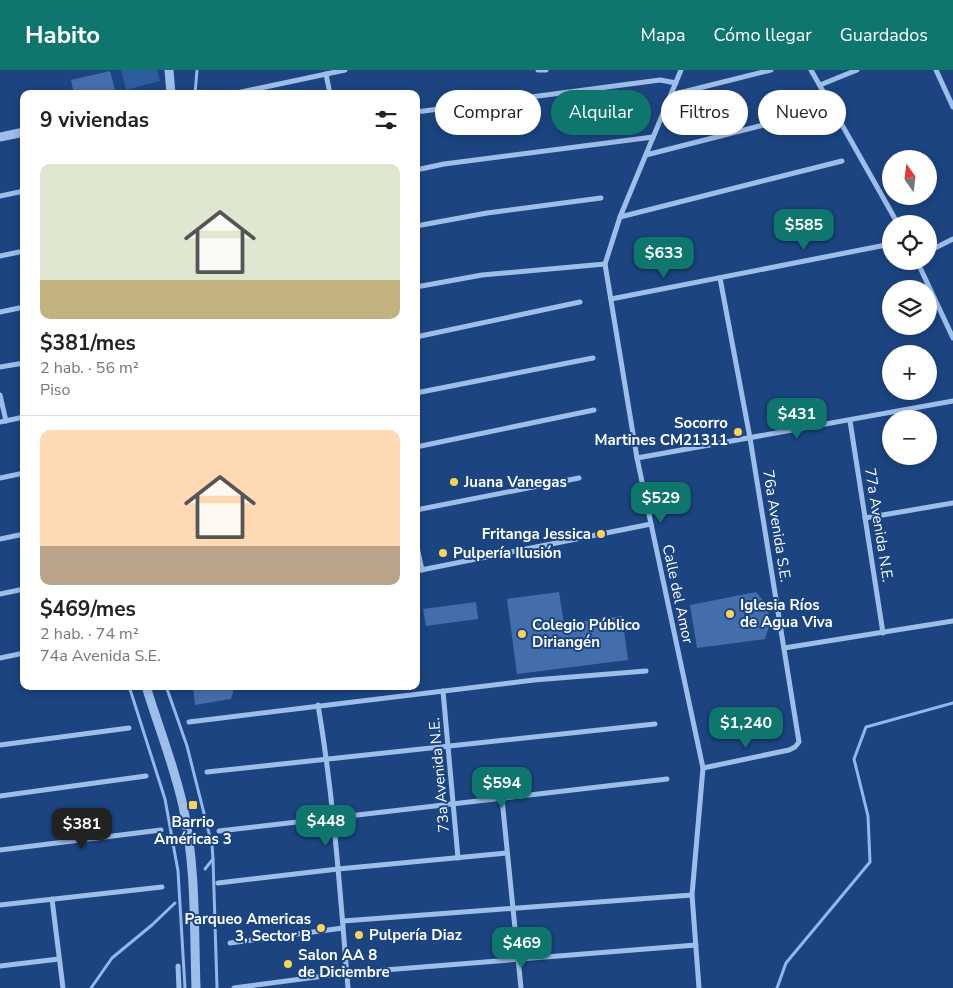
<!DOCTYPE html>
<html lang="es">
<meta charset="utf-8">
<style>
:root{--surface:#fff;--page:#f6f6f6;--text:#222;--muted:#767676;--line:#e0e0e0;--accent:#0f766e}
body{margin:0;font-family:"Nunito Sans",sans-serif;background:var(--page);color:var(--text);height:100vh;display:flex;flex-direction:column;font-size:19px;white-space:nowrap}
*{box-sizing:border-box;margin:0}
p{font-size:16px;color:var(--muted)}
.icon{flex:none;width:28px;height:28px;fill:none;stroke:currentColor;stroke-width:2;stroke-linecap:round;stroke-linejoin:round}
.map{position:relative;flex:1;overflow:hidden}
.panel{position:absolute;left:20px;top:20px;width:400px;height:600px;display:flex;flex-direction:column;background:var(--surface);border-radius:10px;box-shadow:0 2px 8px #0003}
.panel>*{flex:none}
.top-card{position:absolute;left:435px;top:20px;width:442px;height:45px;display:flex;gap:10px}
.needle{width:32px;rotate:346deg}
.fabs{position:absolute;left:882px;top:80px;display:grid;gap:10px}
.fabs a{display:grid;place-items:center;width:55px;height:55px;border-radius:50%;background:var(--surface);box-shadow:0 2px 8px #0003;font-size:25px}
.price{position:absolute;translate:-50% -42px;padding:0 11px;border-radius:10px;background:var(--accent);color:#fff;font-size:16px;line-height:32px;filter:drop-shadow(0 1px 2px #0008)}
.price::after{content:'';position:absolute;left:50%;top:30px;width:15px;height:11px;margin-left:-8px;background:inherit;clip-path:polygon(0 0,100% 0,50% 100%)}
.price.selected{background:#222;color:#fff}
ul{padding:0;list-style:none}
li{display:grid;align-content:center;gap:10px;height:265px;padding:0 20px}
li+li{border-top:1px solid var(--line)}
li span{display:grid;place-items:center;height:155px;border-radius:10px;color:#555}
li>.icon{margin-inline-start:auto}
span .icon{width:90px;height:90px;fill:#fffc;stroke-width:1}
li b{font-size:21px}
h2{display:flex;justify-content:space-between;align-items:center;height:60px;padding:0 20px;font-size:21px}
.tag{padding:0 18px;border-radius:22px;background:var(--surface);box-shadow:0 2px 8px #0003;font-size:18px;line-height:45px}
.tag.selected{background:var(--accent);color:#fff}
header{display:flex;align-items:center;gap:30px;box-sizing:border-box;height:70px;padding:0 25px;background:var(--accent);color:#fff}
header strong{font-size:24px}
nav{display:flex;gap:28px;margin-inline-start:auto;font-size:18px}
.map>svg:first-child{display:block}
.green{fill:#2e5d9f}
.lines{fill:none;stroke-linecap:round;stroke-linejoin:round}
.stream{stroke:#91b8ec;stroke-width:3}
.building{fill:#446eab}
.minor{stroke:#9ebeea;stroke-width:5}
.tertiary{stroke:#9ebeea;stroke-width:9}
.poi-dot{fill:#fbd35b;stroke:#1b4480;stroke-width:2}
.labels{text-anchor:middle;stroke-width:4;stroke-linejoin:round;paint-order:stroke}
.poi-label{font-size:15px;font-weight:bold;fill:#fff;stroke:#1b4480;text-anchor:start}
.street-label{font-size:15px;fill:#fff;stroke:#1b4480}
</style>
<header>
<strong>Habito</strong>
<nav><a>Mapa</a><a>Cómo llegar</a><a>Guardados</a></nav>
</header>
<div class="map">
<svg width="953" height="918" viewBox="0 0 953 918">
<rect width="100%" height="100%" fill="#1b4480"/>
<path class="green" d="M 121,0 L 157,0 L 160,11 L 126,20 Z"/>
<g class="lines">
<g class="stream">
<path d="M 195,24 L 197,0"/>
<path d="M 129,616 L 165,729 L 178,801 L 185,918"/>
<path d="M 166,616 L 187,676 L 212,775 L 213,789 L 205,799"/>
<path d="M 213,789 L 217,918"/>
<path d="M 91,918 L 112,888 L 152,855 L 175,833"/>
<path d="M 777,918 L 786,893 L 870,792 L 868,746 L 854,689 L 866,657 L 953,633"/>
</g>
</g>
<g class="building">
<path d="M 110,1 L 115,20 L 100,24 L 74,24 L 71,10 Z"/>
<path d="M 559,522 L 564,554 L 622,546 L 628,590 L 517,604 L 507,529 Z"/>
<path d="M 756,522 L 767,535 L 770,553 L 765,569 L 697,578 L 690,535 Z"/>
<path d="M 476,532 L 478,549 L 426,556 L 423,539 Z"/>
<path d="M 193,616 L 235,616 L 231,629 L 195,635 Z"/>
</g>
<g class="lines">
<g class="minor">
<path d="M 538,0 L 546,0"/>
<path d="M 681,0 L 620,147 L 605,194 L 637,388 L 703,698 L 692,825 L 699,918"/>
<path d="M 811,0 L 898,154"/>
<path d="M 936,0 L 953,37"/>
<path d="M 326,4 L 330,24"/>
<path d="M 820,15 L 857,0"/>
<path d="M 232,24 L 345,0"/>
<path d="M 671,25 L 771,0"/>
<path d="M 416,42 L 660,10 L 676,13"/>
<path d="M 646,85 L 814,42"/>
<path d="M 416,100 L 444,94 L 653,67"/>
<path d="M 0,126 L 24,121"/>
<path d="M 620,147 L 842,91"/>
<path d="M 416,156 L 487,143 L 601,128"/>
<path d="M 929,181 L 953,169"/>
<path d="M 0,186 L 24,181"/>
<path d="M 917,191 L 953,268"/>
<path d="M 416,217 L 482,205 L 605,194"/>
<path d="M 611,229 L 891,174"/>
<path d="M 0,242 L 24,237"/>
<path d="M 416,267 L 580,232"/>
<path d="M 0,297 L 24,293"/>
<path d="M 416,323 L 593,288"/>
<path d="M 0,325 L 6,351"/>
<path d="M 850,351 L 883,563"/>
<path d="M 0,352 L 24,347"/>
<path d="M 416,377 L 594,340"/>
<path d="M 637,388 L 953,331"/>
<path d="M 0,408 L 24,403"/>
<path d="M 416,440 L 579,408"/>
<path d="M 865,448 L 953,433"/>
<path d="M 0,469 L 24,464"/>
<path d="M 416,472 L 422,500"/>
<path d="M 416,501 L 651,454"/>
<path d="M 0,524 L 24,519"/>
<path d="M 784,578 L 953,551"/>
<path d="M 0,588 L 24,583"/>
<path d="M 443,621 L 458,788"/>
<path d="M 318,635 C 334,729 340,823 348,918"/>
<path d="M 189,652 L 534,610 L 646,601"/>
<path d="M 0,675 L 129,658"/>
<path d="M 703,698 L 789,680 L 795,677 L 799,672 L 750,368 L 720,208"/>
<path d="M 207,702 L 655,654"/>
<path d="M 0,726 L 146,706"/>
<path d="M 502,729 L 521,918"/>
<path d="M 219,761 L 667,709"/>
<path d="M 0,780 L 161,760"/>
<path d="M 218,813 L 338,799 L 507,783"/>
<path d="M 52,829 L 63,918"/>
<path d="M 0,835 L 162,817"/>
<path d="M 343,851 L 692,825"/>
<path d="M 230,873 L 343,858"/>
<path d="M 0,896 L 59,889"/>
<path d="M 178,896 L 179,918"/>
<path d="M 234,918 L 347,903 L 696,875"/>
</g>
<g class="tertiary">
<path d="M 169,0 L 171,24"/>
<path d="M 0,67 L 24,62"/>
<path d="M 146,616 C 158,656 174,695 183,736 C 196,796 194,857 196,918"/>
</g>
</g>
<g class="poi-dot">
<circle cx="738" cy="362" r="5"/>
<circle cx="454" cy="412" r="5"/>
<circle cx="601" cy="464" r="5"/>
<circle cx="443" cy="483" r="5"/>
<circle cx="730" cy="544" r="5"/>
<circle cx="522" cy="564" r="5"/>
<rect x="188" y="730" width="10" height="10" rx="2.5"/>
<circle cx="321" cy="858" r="5"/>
<circle cx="359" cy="865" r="5"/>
<circle cx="288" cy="894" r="5"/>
</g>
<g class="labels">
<g class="poi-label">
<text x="728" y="358" text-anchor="end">Socorro<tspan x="728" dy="17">Martines CM21311</tspan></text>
<text x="464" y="417">Juana Vanegas</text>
<text x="591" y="469" text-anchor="end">Fritanga Jessica</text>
<text x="453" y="488">Pulpería Ilusión</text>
<text x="740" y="540">Iglesia Ríos<tspan x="740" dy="17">de Agua Viva</tspan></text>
<text x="532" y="560">Colegio Público<tspan x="532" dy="17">Diriangén</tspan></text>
<text x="193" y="757" text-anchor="middle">Barrio<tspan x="193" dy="17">Américas 3</tspan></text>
<text x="311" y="854" text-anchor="end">Parqueo Americas<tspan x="311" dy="17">3, Sector B</tspan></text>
<text x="369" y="870">Pulpería Diaz</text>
<text x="298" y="890">Salon AA 8<tspan x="298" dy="17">de Diciembre</tspan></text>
</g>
<g class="street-label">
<text transform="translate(879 455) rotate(81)" y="5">77a Avenida N.E.</text>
<text transform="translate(777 456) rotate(81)" y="5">76a Avenida S.E.</text>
<text transform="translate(678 524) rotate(78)" y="5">Calle del Amor</text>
<text transform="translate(439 705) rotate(-95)" y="5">73a Avenida N.E.</text>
</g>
</g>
</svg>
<div class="fabs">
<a><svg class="needle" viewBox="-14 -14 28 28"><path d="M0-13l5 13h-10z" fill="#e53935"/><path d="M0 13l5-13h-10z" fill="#767676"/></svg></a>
<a><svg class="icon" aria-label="locate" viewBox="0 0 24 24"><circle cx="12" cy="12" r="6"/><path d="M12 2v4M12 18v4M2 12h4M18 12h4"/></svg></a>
<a><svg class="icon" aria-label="layers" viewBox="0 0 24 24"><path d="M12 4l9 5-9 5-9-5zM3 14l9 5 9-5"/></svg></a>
<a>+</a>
<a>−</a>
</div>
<b class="price" style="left:804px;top:181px">$585</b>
<b class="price" style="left:664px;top:209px">$633</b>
<b class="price" style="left:797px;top:370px">$431</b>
<b class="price" style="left:661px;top:454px">$529</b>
<b class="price" style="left:746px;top:679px">$1,240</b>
<b class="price" style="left:502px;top:739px">$594</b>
<b class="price" style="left:326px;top:777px">$448</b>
<b class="price selected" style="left:82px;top:780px">$381</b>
<b class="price" style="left:522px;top:899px">$469</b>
<div class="top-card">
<a class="tag">Comprar</a>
<a class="tag selected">Alquilar</a>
<a class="tag">Filtros</a>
<a class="tag">Nuevo</a>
</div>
<section class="panel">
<h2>9 viviendas<svg class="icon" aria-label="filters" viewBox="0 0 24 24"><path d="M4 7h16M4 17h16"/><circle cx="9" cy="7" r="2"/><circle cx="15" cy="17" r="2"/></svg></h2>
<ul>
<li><span style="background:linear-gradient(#dfe7d0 75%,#c2b280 0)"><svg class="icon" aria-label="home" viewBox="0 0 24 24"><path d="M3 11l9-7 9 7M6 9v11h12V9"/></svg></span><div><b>$381/mes</b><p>2 hab. · 56 m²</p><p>Piso</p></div></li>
<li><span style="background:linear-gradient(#ffd9b3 75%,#b9a48a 0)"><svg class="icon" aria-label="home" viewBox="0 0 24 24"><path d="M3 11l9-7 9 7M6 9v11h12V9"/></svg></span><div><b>$469/mes</b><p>2 hab. · 74 m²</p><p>74a Avenida S.E.</p></div></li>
</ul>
</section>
</div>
